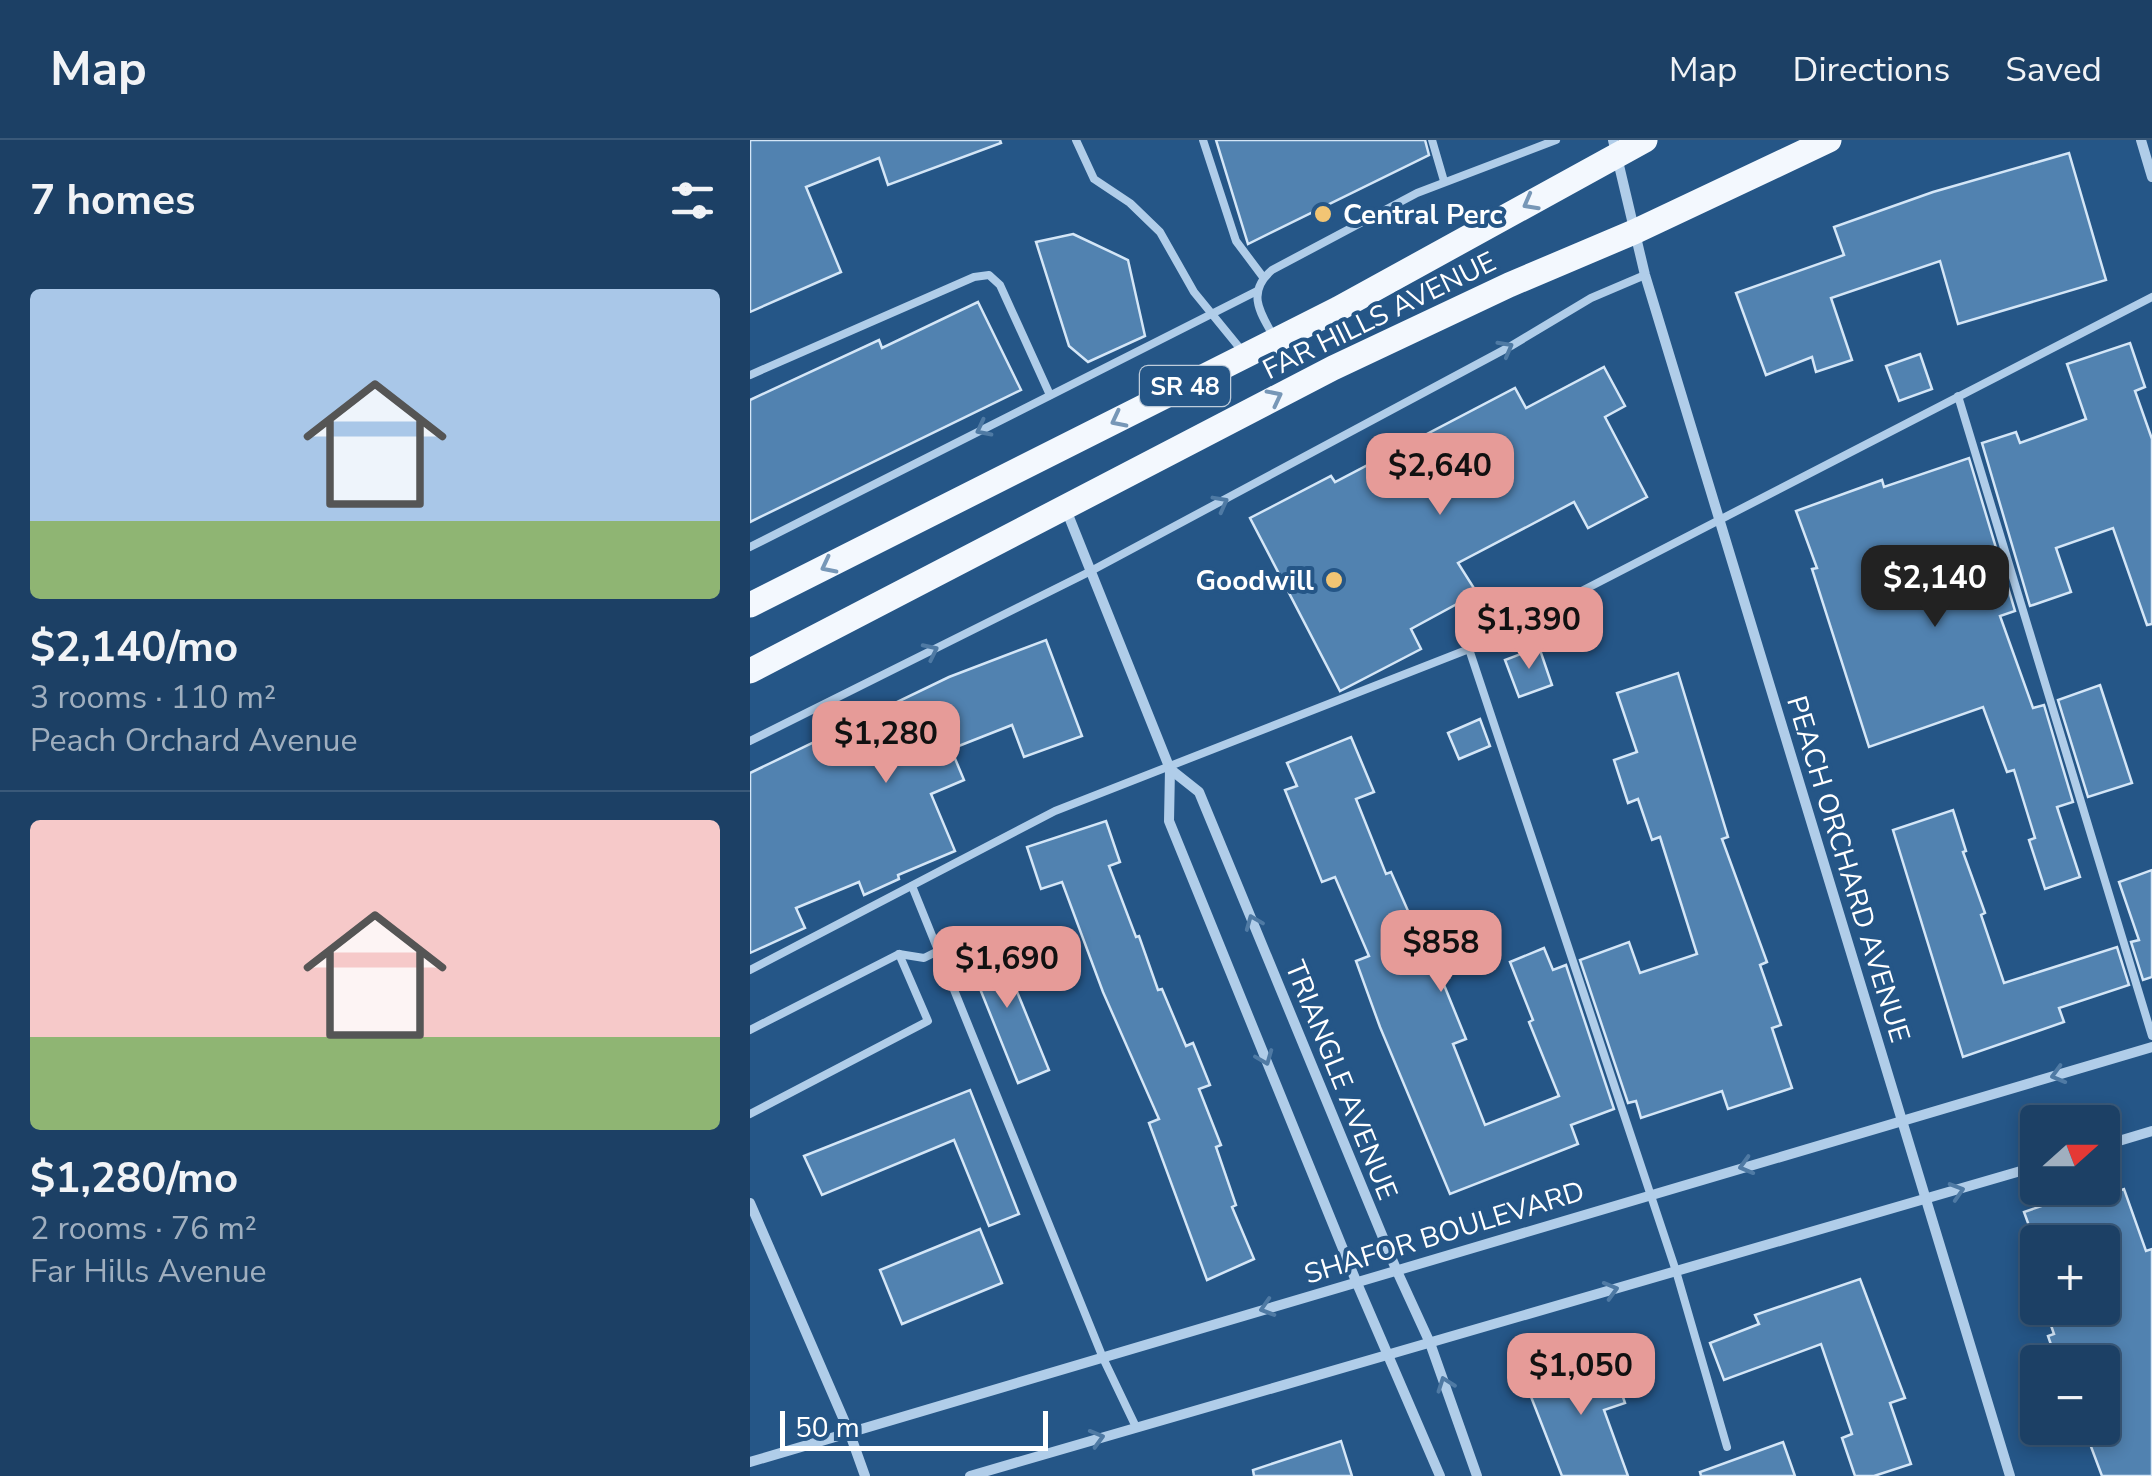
<!DOCTYPE html>
<meta charset="utf-8">
<style>
:root{--surface:#1c4065;--page:#294b6e;--text:#f1f3f6;--muted:#a0afbf;--line:#3a5979;--accent:#e69b98}
body{margin:0;font-family:"Nunito Sans",sans-serif;background:var(--page);color:var(--text);height:100vh;display:flex;flex-direction:column;font-size:38px;white-space:nowrap}
*{box-sizing:border-box;margin:0}
p{font-size:32px;color:var(--muted)}
.icon{flex:none;width:55px;height:55px;fill:none;stroke:currentColor;stroke-width:2;stroke-linecap:round;stroke-linejoin:round}
.map{position:relative;flex:1;overflow:hidden}
.sheet{display:flex;flex-direction:column;background:var(--surface);width:750px}
.sheet>*{flex:none}
.needle{width:65px;rotate:69deg}
.controls{position:absolute;left:1270px;top:965px;display:grid;gap:20px}
.controls a{display:grid;place-items:center;width:100px;height:100px;border-radius:10px;background:var(--surface);box-shadow:0 5px 15px #0003,0 0 0 2px var(--line);font-size:50px}
.scale{position:absolute;left:30px;bottom:25px;width:268px;box-sizing:border-box;padding-left:10px;border:5px solid #fff;border-top:0;font-size:28px;line-height:35px;white-space:nowrap;color:#fff;-webkit-text-stroke:8px #255687;paint-order:stroke}
.price{position:absolute;translate:-50% -85px;padding:0 22px;border-radius:20px;background:var(--accent);color:#111;font-size:32px;line-height:65px;filter:drop-shadow(0 2px 5px #0008)}
.price::after{content:'';position:absolute;left:50%;top:60px;width:30px;height:22px;margin-left:-15px;background:inherit;clip-path:polygon(0 0,100% 0,50% 100%)}
.price.on{background:#222;color:#fff}
ul{padding:0;list-style:none}
li{display:grid;align-content:center;gap:20px;height:530px;padding:0 30px}
li+li{border-top:2px solid var(--line)}
li span{display:grid;place-items:center;height:310px;border-radius:10px;color:#555}
li>.icon{margin-inline-start:auto}
span .icon{width:180px;height:180px;fill:#fffc;stroke-width:1}
li b{font-size:42px}
h2{display:flex;justify-content:space-between;align-items:center;height:120px;padding:0 30px;font-size:42px}
header{display:flex;align-items:center;gap:60px;box-sizing:border-box;height:140px;padding:0 50px;background:var(--surface);border-bottom:2px solid var(--line)}
header strong{font-size:48px}
nav{display:flex;gap:55px;margin-inline-start:auto;font-size:35px}
main{display:flex;flex:1;min-height:0}
.map>svg:first-child{display:block}
.building{fill:#5182b0;stroke:#d4e6f7;stroke-width:2.5}
.lines{fill:none;stroke-linecap:round;stroke-linejoin:round}
.lane{stroke:#b0cde9;stroke-width:8}
.street{stroke:#b0cde9;stroke-width:10}
.primary{stroke:#f3f8fe;stroke-width:25}
.oneway{stroke:#7797b7}
.oneway2{stroke:#4f7aa4}
.poi-dot{fill:#f2c574;stroke:#255687;stroke-width:4}
.labels{text-anchor:middle;stroke-width:8;stroke-linejoin:round;paint-order:stroke}
.shield{fill:#255687;stroke:#beccdb;stroke-width:2.5}
.shield-label{font-size:25px;font-weight:bold;fill:#fff}
.poi-label{font-size:28px;font-weight:bold;fill:#fff;stroke:#255687;text-anchor:start}
.street-label{font-size:28px;fill:#fff;stroke:#255687}
</style>
<header>
<strong>Map</strong>
<nav><a>Map</a><a>Directions</a><a>Saved</a></nav>
</header>
<main>
<section class="sheet">
<h2>7 homes<svg class="icon" aria-label="filters" viewBox="0 0 24 24"><path d="M4 7h16M4 17h16"/><circle cx="9" cy="7" r="2"/><circle cx="15" cy="17" r="2"/></svg></h2>
<ul>
<li><span style="background:linear-gradient(#a9c7e8 75%,#8fb573 0)"><svg class="icon" aria-label="home" viewBox="0 0 24 24"><path d="M3 11l9-7 9 7M6 9v11h12V9"/></svg></span><div><b>$2,140/mo</b><p>3 rooms · 110 m²</p><p>Peach Orchard Avenue</p></div></li>
<li><span style="background:linear-gradient(#f6c9c9 70%,#8fb573 0)"><svg class="icon" aria-label="home" viewBox="0 0 24 24"><path d="M3 11l9-7 9 7M6 9v11h12V9"/></svg></span><div><b>$1,280/mo</b><p>2 rooms · 76 m²</p><p>Far Hills Avenue</p></div></li>
</ul>
</section>
<div class="map">
<svg width="1402" height="1336" viewBox="0 0 1402 1336">
<rect width="100%" height="100%" fill="#255687"/>
<g class="building">
<path d="M 0,0 L 250,0 L 251,3 L 138,45 L 129,18 L 56,47 L 91,132 L 0,172 Z"/>
<path d="M 466,0 L 675,0 L 679,15 L 498,104 Z"/>
<path d="M 1319,13 L 1356,140 L 1208,184 L 1190,121 L 1081,158 L 1102,220 L 1066,232 L 1062,217 L 1016,235 L 986,153 L 1094,115 L 1084,87 L 1183,52 Z"/>
<path d="M 323,94 L 378,120 L 395,196 L 338,222 L 319,206 L 286,102 Z"/>
<path d="M 228,162 L 271,250 L 0,382 L 0,260 L 129,200 L 132,208 Z"/>
<path d="M 1380,203 L 1395,247 L 1385,251 L 1402,299 L 1402,484 L 1397,485 L 1363,388 L 1306,408 L 1321,452 L 1280,466 L 1232,303 L 1266,292 L 1270,303 L 1336,279 L 1317,224 Z"/>
<path d="M 1170,214 L 1182,249 L 1149,261 L 1136,226 Z"/>
<path d="M 854,227 L 875,266 L 855,277 L 897,357 L 838,388 L 824,362 L 708,423 L 727,453 L 661,489 L 671,509 L 590,551 L 500,378 L 581,336 L 585,342 L 765,248 L 776,268 Z"/>
<path d="M 1219,318 L 1265,471 L 1250,476 L 1283,568 L 1294,565 L 1323,662 L 1307,667 L 1330,737 L 1295,749 L 1279,700 L 1285,698 L 1264,630 L 1257,632 L 1233,567 L 1119,607 L 1062,429 L 1067,428 L 1046,371 L 1132,340 L 1134,347 Z"/>
<path d="M 296,500 L 332,596 L 274,617 L 262,585 L 201,609 L 214,640 L 181,654 L 205,711 L 148,735 L 149,739 L 114,755 L 109,742 L 46,768 L 55,788 L 0,813 L 0,633 L 199,537 Z"/>
<path d="M 789,507 L 802,545 L 769,557 L 755,520 Z"/>
<path d="M 928,533 L 978,697 L 972,699 L 1017,822 L 1010,825 L 1031,885 L 1022,888 L 1042,948 L 978,969 L 972,951 L 891,978 L 886,961 L 878,963 L 830,820 L 879,802 L 890,833 L 947,814 L 910,697 L 902,700 L 888,659 L 878,663 L 864,620 L 887,612 L 867,553 Z"/>
<path d="M 1350,545 L 1382,643 L 1338,657 L 1308,560 Z"/>
<path d="M 730,579 L 740,606 L 709,619 L 698,593 Z"/>
<path d="M 601,597 L 624,652 L 606,659 L 636,734 L 641,732 L 669,796 L 680,792 L 699,838 L 692,840 L 716,899 L 703,904 L 735,985 L 809,956 L 779,882 L 783,880 L 760,822 L 794,808 L 803,830 L 816,825 L 864,969 L 821,985 L 828,1004 L 700,1054 L 630,887 L 606,821 L 619,816 L 585,737 L 572,742 L 535,650 L 547,646 L 537,623 Z"/>
<path d="M 1203,670 L 1216,711 L 1213,712 L 1235,773 L 1231,775 L 1254,843 L 1367,807 L 1379,845 L 1309,868 L 1314,882 L 1213,917 L 1143,690 Z"/>
<path d="M 356,681 L 370,722 L 359,726 L 386,797 L 389,796 L 408,850 L 412,849 L 436,906 L 443,903 L 460,945 L 449,949 L 471,1005 L 466,1007 L 486,1065 L 482,1067 L 504,1119 L 457,1140 L 399,983 L 409,979 L 353,852 L 312,742 L 291,749 L 277,707 Z"/>
<path d="M 1402,730 L 1402,837 L 1393,840 L 1381,802 L 1389,800 L 1369,742 Z"/>
<path d="M 250,800 L 263,830 L 259,832 L 299,930 L 268,943 L 216,814 Z"/>
<path d="M 220,950 L 269,1074 L 239,1086 L 204,1000 L 72,1055 L 54,1016 Z"/>
<path d="M 1342,1049 L 1346,1059 L 1374,1049 L 1396,1111 L 1402,1109 L 1402,1336 L 1352,1336 L 1334,1288 L 1352,1288 L 1352,1222 L 1307,1222 L 1298,1196 L 1304,1194 L 1295,1168 L 1352,1168 L 1352,1102 L 1285,1102 L 1274,1072 Z"/>
<path d="M 230,1089 L 252,1143 L 152,1184 L 130,1130 Z"/>
<path d="M 1110,1139 L 1155,1258 L 1140,1263 L 1161,1324 L 1124,1336 L 1105,1336 L 1092,1298 L 1102,1294 L 1071,1204 L 974,1240 L 960,1203 L 1009,1184 L 1005,1175 Z"/>
<path d="M 859,1215 L 875,1263 L 854,1270 L 878,1336 L 812,1336 L 776,1244 Z"/>
<path d="M 591,1301 L 602,1336 L 504,1336 L 503,1330 Z"/>
<path d="M 1033,1302 L 1045,1336 L 951,1336 L 950,1332 Z"/>
</g>
<g class="lines">
<g class="lane">
<path d="M 326,0 L 344,39 L 380,63 L 410,92 L 444,152 L 493,212"/>
<path d="M 453,0 L 486,101 L 513,137"/>
<path d="M 682,0 L 694,41"/>
<path d="M 524,197 C 510,173 496,152 522,130 L 667,53 L 806,0"/>
<path d="M 0,235 L 224,137 L 239,135 L 250,145 L 300,255"/>
<path d="M 1208,256 L 1402,896"/>
<path d="M 0,407 L 507,151"/>
<path d="M 719,509 L 926,1131 L 977,1307"/>
<path d="M 0,601 L 339,432 L 761,206 L 841,158 L 895,135"/>
<path d="M 162,746 L 353,1218 L 386,1287"/>
<path d="M 149,814 L 174,818 L 188,811"/>
<path d="M 0,830 L 305,671 L 719,509 L 1402,157"/>
<path d="M 0,890 L 149,814 L 178,881 L 0,974"/>
</g>
<g class="street">
<path d="M 863,0 L 895,135 L 1260,1336"/>
<path d="M 1391,0 L 1402,37"/>
<path d="M 315,367 L 420,629 L 419,681 L 606,1141 L 690,1336"/>
<path d="M 420,629 L 449,652 L 646,1129 L 680,1203 L 727,1336"/>
<path d="M 1352,1006 L 1402,991"/>
<path d="M 0,1063 L 100,1294 L 115,1336"/>
<path d="M 0,1322 L 1402,907"/>
<path d="M 220,1336 L 1288,1026"/>
</g>
<g class="primary">
<path d="M 0,465 L 588,169 L 895,0"/>
<path d="M 0,531 L 583,228 L 759,145 L 884,92 L 1079,0"/>
</g>
</g>
<defs><path id="oneway-chevron" d="M-2-3.5L2.5 0L-2 3.5" fill="none" stroke-width="1.6" stroke-linecap="round" stroke-linejoin="round" transform="scale(2.5)"/></defs>
<g class="oneway">
<use href="#oneway-chevron" transform="translate(780 63) rotate(151)"/>
<use href="#oneway-chevron" transform="translate(525 257) rotate(-27)"/>
<use href="#oneway-chevron" transform="translate(368 280) rotate(153)"/>
<use href="#oneway-chevron" transform="translate(78 426) rotate(153)"/>
</g>
<g class="oneway2">
<use href="#oneway-chevron" transform="translate(756 208) rotate(-29)"/>
<use href="#oneway-chevron" transform="translate(233 289) rotate(153)"/>
<use href="#oneway-chevron" transform="translate(471 363) rotate(-28)"/>
<use href="#oneway-chevron" transform="translate(181 511) rotate(-26)"/>
<use href="#oneway-chevron" transform="translate(503 782) rotate(-112)"/>
<use href="#oneway-chevron" transform="translate(515 918) rotate(68)"/>
<use href="#oneway-chevron" transform="translate(1308 935) rotate(164)"/>
<use href="#oneway-chevron" transform="translate(996 1026) rotate(164)"/>
<use href="#oneway-chevron" transform="translate(1207 1051) rotate(-17)"/>
<use href="#oneway-chevron" transform="translate(861 1150) rotate(-16)"/>
<use href="#oneway-chevron" transform="translate(517 1168) rotate(163)"/>
<use href="#oneway-chevron" transform="translate(695 1244) rotate(-110)"/>
<use href="#oneway-chevron" transform="translate(347 1298) rotate(-16)"/>
</g>
<g class="poi-dot">
<circle cx="573" cy="74" r="10"/>
<circle cx="584" cy="440" r="10"/>
</g>
<g class="labels">
<rect class="shield" x="390" y="226" width="90" height="40" rx="8"/>
<g class="shield-label">
<text x="435" y="255">SR 48</text>
</g>
<g class="poi-label">
<text x="593" y="84">Central Perc</text>
<text x="564" y="450" text-anchor="end">Goodwill</text>
</g>
<g class="street-label">
<text transform="translate(629 175) rotate(-26)" y="10">FAR HILLS AVENUE</text>
<text transform="translate(1099 729) rotate(73)" y="10">PEACH ORCHARD AVENUE</text>
<text transform="translate(592 940) rotate(68)" y="10">TRIANGLE AVENUE</text>
<text transform="translate(694 1092) rotate(-17)" y="10">SHAFOR BOULEVARD</text>
</g>
</g>
</svg>
<div class="controls">
<a><svg class="needle" viewBox="-14 -14 28 28"><path d="M0-13l5 13h-10z" fill="#e53935"/><path d="M0 13l5-13h-10z" fill="#a0afbf"/></svg></a>
<a>+</a>
<a>−</a>
</div>
<div class="scale">50 m</div>
<b class="price" style="left:690px;top:378px">$2,640</b>
<b class="price on" style="left:1185px;top:490px">$2,140</b>
<b class="price" style="left:779px;top:532px">$1,390</b>
<b class="price" style="left:136px;top:646px">$1,280</b>
<b class="price" style="left:691px;top:855px">$858</b>
<b class="price" style="left:257px;top:871px">$1,690</b>
<b class="price" style="left:831px;top:1278px">$1,050</b>
</div>
</main>
